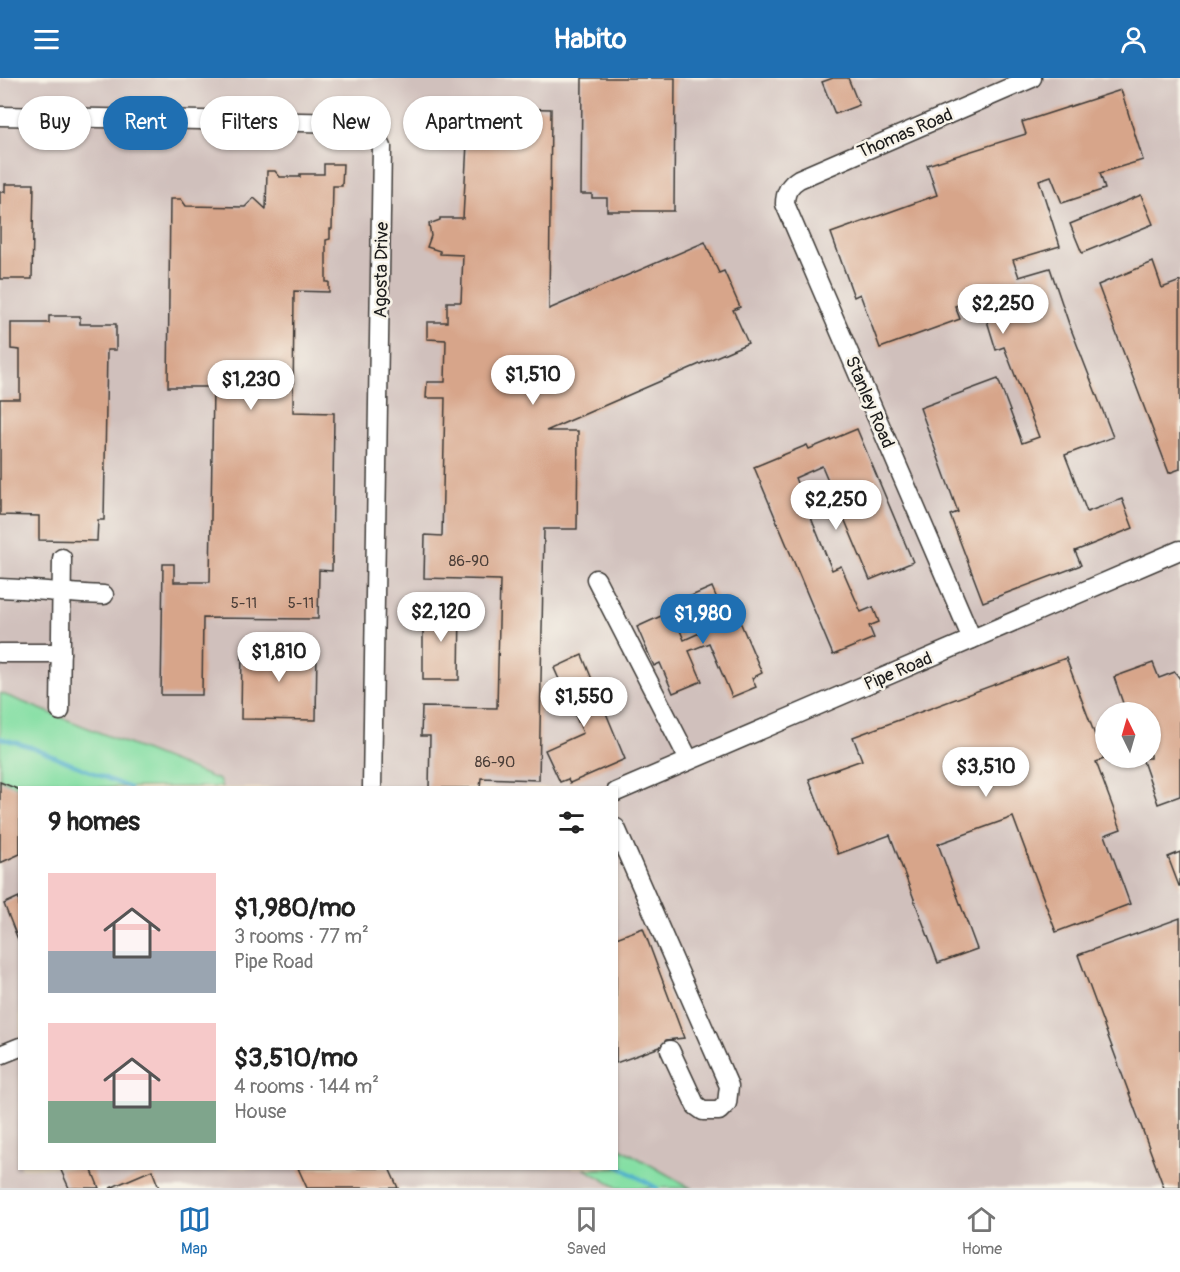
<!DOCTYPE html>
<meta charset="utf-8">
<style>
:root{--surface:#fff;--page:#f2f2f2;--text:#222;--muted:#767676;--line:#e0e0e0;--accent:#1f6fb2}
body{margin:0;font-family:Pangolin,sans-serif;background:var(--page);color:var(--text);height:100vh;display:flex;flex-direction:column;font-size:22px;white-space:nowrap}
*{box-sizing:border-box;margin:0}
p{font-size:20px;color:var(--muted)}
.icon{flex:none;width:33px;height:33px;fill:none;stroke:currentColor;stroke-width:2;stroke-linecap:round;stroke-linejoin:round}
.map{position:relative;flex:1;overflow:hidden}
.panel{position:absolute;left:18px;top:708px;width:600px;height:384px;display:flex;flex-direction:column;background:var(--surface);border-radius:0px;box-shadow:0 2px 4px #0004}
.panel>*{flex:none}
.banner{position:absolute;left:18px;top:18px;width:600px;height:54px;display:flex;gap:12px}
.needle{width:39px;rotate:355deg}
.tools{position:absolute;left:1095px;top:624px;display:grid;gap:12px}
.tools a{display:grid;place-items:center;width:66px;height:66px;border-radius:50%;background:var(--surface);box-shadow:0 2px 4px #0004;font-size:30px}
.price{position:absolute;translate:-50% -51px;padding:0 14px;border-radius:21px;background:#fff;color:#222;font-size:20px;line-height:39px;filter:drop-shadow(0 2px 3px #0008)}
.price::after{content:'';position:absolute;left:50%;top:36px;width:18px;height:14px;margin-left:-9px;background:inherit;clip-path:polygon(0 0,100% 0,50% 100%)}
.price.selected{background:var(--accent);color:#fff}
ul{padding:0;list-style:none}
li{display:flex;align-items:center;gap:18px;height:150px;padding:0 30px}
li span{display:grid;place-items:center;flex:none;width:168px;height:120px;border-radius:0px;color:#555}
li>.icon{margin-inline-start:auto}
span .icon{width:72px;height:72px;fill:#fffc;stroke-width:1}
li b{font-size:26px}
h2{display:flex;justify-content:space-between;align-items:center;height:72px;padding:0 30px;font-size:26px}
.pill{padding:0 21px;border-radius:27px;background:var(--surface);box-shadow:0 2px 4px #0004;font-size:21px;line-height:54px}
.pill.selected{background:var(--accent);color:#fff}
header{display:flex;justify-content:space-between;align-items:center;height:78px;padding:0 30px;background:var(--accent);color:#fff;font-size:27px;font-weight:700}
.tab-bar{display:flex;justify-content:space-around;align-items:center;height:84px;border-top:2px solid var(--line);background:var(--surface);font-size:16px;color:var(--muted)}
.tab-bar a{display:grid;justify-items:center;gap:3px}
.tab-bar .selected{color:var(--accent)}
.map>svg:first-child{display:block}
.industrial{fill:#d0c0bc;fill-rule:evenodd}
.green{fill:#85dfa4;stroke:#507e60;stroke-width:1.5}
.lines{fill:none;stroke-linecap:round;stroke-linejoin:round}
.stream{stroke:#4dafcc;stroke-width:4}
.building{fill:#d7a58a}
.minor-casing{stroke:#3c3935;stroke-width:21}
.minor{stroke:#fff;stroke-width:18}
.labels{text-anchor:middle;stroke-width:5;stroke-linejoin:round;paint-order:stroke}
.number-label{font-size:15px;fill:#4b3e38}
.street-label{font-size:18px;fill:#1c1c1c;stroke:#f7f3e8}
</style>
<header><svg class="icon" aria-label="menu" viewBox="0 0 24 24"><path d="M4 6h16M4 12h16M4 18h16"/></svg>Habito<svg class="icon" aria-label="person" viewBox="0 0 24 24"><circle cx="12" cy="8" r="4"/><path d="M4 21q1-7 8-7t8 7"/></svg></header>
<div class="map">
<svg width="1180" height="1110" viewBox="0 0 1180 1110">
<rect width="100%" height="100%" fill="#f7f3e8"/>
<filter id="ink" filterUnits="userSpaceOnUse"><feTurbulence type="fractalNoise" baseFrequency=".0167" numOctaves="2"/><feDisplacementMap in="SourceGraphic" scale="12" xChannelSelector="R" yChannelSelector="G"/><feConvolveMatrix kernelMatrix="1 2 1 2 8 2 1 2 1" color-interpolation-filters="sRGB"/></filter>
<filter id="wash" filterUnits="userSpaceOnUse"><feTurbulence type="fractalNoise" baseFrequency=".008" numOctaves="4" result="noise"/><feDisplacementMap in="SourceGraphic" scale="24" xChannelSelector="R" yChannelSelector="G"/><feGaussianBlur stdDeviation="1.35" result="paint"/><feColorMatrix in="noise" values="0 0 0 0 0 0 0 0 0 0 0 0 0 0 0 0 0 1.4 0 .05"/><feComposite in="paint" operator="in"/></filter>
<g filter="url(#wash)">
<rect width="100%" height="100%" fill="#f2e0c4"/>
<path class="industrial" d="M 0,0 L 1180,0 L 1180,1110 L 0,1110 ZM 1106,634 L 1150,634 L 1150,680 L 1106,680 ZM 20,710 L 616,710 L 616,1090 L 20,1090 Z"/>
<g class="green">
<path d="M 0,615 L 219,702 L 222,709 L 21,710 L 0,701 Z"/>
<path d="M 617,1068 L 691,1110 L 618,1110 L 585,1091 L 616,1090 Z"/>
</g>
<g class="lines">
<g class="stream">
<path d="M 0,660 L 31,669 L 130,710"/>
<path d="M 616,1087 L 657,1110"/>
</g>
</g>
<g id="blocks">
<g class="building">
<path d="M 582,0 L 675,0 L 674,133 L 607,133 L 607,120 L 592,120 L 592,116 L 581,116 Z"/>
<path d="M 833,0 L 848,0 L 859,27 L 835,36 L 822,4 Z"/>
<path d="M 1121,12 L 1143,82 L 1100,95 L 1105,111 L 1062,125 L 1051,98 L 1039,102 L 1060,168 L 1013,182 L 1019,199 L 1050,190 L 1069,246 L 1113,359 L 1065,377 L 1087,434 L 1122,421 L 1133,450 L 1075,473 L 1081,487 L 983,524 L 950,437 L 958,434 L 920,330 L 998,301 L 1022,365 L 1039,359 L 1004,269 L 996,272 L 980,220 L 955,228 L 960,241 L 880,270 L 860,216 L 854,219 L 831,155 L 937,117 L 927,87 L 1026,56 L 1022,44 Z"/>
<path d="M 431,28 L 551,31 L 549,231 L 705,164 L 719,195 L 724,193 L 740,229 L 733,232 L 748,265 L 546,353 L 578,353 L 577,451 L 544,451 L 539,702 L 481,700 L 480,710 L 429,710 L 430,658 L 421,658 L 422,629 L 497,630 L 500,502 L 424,500 L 425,457 L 442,458 L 445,320 L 426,320 L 427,304 L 445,304 L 446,262 L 427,261 L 427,244 L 447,244 L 447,224 L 461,224 L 463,177 L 440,176 L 440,173 L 427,169 L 431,158 L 429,146 L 440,142 L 440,140 L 463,140 L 467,65 L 442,65 L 442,61 L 430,61 L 429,35 Z"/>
<path d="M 324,86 L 343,86 L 342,108 L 333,108 L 332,151 L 330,151 L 330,161 L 326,162 L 326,204 L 329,204 L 329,214 L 294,213 L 293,334 L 334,335 L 332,493 L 319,492 L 318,541 L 203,540 L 202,617 L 161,617 L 163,486 L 174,486 L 174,504 L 210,504 L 213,309 L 168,309 L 170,121 L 181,121 L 186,128 L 245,129 L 254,120 L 266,131 L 267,93 L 275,93 L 280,99 L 300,99 L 300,96 L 324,96 Z"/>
<path d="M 5,106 L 34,106 L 32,201 L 0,201 L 0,114 L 5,114 Z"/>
<path d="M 1141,117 L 1153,146 L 1082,175 L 1070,146 Z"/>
<path d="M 1153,184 L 1162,210 L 1180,203 L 1180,391 L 1169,395 L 1098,207 Z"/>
<path d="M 49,238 L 80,238 L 80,246 L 116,246 L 116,272 L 107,272 L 104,442 L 98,442 L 97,463 L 39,462 L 39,438 L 0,437 L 0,321 L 20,321 L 20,272 L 11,271 L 11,245 L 49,245 Z"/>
<path d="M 857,351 L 913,484 L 870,502 L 822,388 L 795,400 L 832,492 L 841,488 L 861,534 L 873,529 L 879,544 L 869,548 L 874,560 L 833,577 L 754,389 L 807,367 L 809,371 Z"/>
<path d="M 712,509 L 718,523 L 729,518 L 762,595 L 752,600 L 756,609 L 732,619 L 709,565 L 689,573 L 702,603 L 673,615 L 660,585 L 654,588 L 637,549 L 672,533 L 684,562 L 704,553 L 689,519 Z"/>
<path d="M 423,528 L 460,529 L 459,602 L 423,602 Z"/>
<path d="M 242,568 L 317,570 L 316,642 L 241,641 Z"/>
<path d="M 582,577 L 625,681 L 570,705 L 568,701 L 560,704 L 545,672 L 583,655 L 554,590 Z"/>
<path d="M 1066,580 L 1104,681 L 1096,684 L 1121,751 L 1105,757 L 1130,826 L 1056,854 L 1013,739 L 938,766 L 977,871 L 938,885 L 890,757 L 838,776 L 809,701 L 862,682 L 853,659 Z"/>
<path d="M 1153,585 L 1159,600 L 1175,594 L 1180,601 L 1180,718 L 1158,726 L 1142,680 L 1150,680 L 1150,634 L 1126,634 L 1114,599 Z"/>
<path d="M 0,704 L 20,712 L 20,776 L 0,785 Z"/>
<path d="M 1180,774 L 1180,808 L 1179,808 L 1168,779 Z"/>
<path d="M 19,819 L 19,864 L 4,826 Z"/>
<path d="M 1180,840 L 1180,1110 L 1164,1110 L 1078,877 Z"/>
<path d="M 643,850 L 684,960 L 666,962 L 660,969 L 616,985 L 616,860 Z"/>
<path d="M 60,1090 L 91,1090 L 99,1110 L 69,1110 Z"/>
<path d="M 298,1090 L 389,1090 L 398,1110 L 307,1110 Z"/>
<path d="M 152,1092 L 159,1110 L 110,1110 Z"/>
</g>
</g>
</g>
<g filter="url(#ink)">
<use href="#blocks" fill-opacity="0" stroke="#3c3935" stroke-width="1.5"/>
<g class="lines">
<g class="minor-casing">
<g id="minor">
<path d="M 0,38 L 352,45 C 368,49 375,53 382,69 L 372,710"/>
<path d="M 596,501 L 689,682"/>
<path d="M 0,510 C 35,511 69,516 104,517"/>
<path d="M 972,561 L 785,126 C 785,114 789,107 799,101 L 1032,0"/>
<path d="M 0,575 L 61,575"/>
<path d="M 60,633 L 62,480"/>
<path d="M 616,714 L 1180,472"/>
<path d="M 616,750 L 729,1008 L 727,1025 L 719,1033 L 703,1033 L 696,1028 L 670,972"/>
<path d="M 0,977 L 20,969"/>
</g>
</g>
<use href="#minor" class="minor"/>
</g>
</g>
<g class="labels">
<g class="number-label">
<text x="469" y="488">86-90</text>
<text x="244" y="530">5-11</text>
<text x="301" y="530">5-11</text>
<text x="495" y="689">86-90</text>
</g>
<g class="street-label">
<text transform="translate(905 55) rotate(-23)" y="6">Thomas Road</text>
<text transform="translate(381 192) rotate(-89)" y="6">Agosta Drive</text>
<text transform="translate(870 324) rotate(67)" y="6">Stanley Road</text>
<text transform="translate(898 593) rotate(-23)" y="6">Pipe Road</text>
</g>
</g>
</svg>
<div class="tools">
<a><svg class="needle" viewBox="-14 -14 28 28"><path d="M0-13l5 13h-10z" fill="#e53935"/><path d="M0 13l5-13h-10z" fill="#767676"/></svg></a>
</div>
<b class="price" style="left:1003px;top:257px">$2,250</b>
<b class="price" style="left:533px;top:328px">$1,510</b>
<b class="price" style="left:251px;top:333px">$1,230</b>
<b class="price" style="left:836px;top:453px">$2,250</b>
<b class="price" style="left:441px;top:565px">$2,120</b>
<b class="price selected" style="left:703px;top:567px">$1,980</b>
<b class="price" style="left:279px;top:605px">$1,810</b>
<b class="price" style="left:584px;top:650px">$1,550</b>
<b class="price" style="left:986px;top:720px">$3,510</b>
<div class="banner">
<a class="pill">Buy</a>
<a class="pill selected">Rent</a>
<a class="pill">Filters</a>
<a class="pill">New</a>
<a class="pill">Apartment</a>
</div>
<section class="panel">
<h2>9 homes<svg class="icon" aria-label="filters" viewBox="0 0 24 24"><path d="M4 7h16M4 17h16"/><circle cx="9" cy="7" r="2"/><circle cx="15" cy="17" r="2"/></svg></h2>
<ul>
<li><span style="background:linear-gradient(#f6c9c9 65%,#9aa5b1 0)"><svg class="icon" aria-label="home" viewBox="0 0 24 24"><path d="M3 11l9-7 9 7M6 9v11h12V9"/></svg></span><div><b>$1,980/mo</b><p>3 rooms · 77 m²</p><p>Pipe Road</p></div></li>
<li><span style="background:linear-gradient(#f6c9c9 65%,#7fa58c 0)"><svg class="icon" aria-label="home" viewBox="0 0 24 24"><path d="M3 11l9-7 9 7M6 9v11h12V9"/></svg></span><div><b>$3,510/mo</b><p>4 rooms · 144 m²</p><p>House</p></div></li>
</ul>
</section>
</div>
<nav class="tab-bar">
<a class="selected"><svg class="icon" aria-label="map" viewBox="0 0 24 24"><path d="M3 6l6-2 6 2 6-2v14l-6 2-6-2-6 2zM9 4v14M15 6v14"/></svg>Map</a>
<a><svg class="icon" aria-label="saved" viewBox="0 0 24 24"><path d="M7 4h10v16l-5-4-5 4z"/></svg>Saved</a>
<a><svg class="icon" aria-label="home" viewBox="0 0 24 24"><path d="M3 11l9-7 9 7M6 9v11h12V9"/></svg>Home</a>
</nav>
